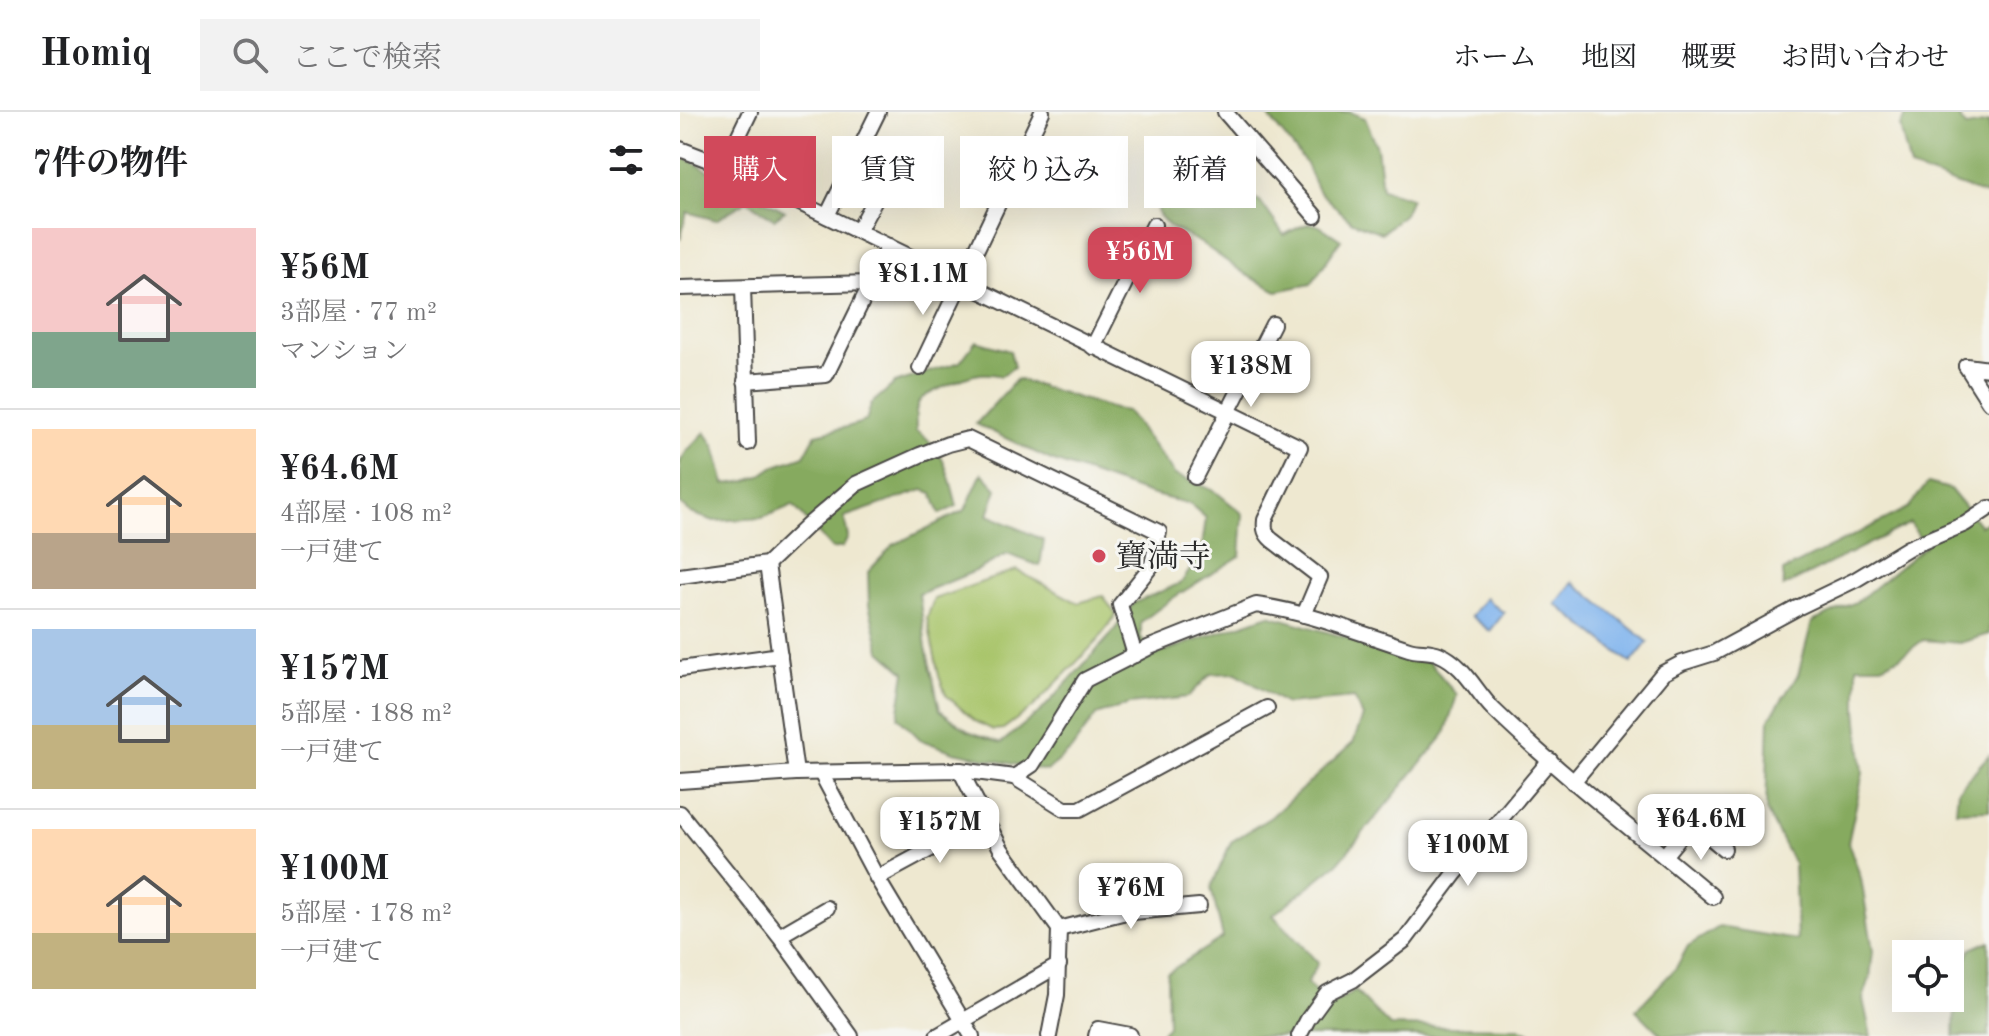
<!DOCTYPE html>
<html lang="ja">
<meta charset="utf-8">
<style>
:root{--surface:#fff;--page:#f2f2f2;--text:#202124;--muted:#757577;--line:#e0e0e0;--accent:#d1495b}
body{margin:0;font-family:"Old Standard TT","Noto Serif JP",serif;background:var(--page);color:var(--text);height:100vh;display:flex;flex-direction:column;font-size:30px;white-space:nowrap}
*{box-sizing:border-box;margin:0}
p{font-size:26px;color:var(--muted)}
.icon{flex:none;width:44px;height:44px;fill:none;stroke:currentColor;stroke-width:2;stroke-linecap:round;stroke-linejoin:round}
.map{position:relative;flex:1;overflow:hidden}
.drawer{display:flex;flex-direction:column;background:var(--surface);width:680px}
.drawer>*{flex:none}
.top-card{position:absolute;left:24px;top:24px;width:760px;height:72px;display:flex;gap:16px}
.fabs{position:absolute;left:1212px;top:828px;display:grid;gap:16px}
.fabs a{display:grid;place-items:center;width:72px;height:72px;border-radius:0px;background:var(--surface);box-shadow:0 8px 32px #0002;font-size:40px}
.price{position:absolute;translate:-50% -68px;padding:0 18px;border-radius:16px;background:#fff;color:#222;font-size:26px;line-height:52px;filter:drop-shadow(0 2px 4px #0008)}
.price::after{content:'';position:absolute;left:50%;top:48px;width:24px;height:18px;margin-left:-12px;background:inherit;clip-path:polygon(0 0,100% 0,50% 100%)}
.price.selected{background:var(--accent);color:#fff}
ul{padding:0;list-style:none}
li{display:flex;align-items:center;gap:24px;height:200px;padding:0 32px}
li+li{border-top:2px solid var(--line)}
li span{display:grid;place-items:center;flex:none;width:224px;height:160px;border-radius:0px;color:#555}
li>.icon{margin-inline-start:auto}
span .icon{width:96px;height:96px;fill:#fffc;stroke-width:1}
li b{font-size:34px}
h2{display:flex;justify-content:space-between;align-items:center;height:96px;padding:0 32px;font-size:34px}
.tag{padding:0 28px;border-radius:0px;background:var(--surface);box-shadow:0 8px 32px #0002;font-size:28px;line-height:72px}
.tag.selected{background:var(--accent);color:#fff}
header{display:flex;align-items:center;gap:48px;box-sizing:border-box;height:112px;padding:0 40px;background:var(--surface);border-bottom:2px solid var(--line)}
header strong{font-size:38px}
nav{display:flex;gap:44px;margin-inline-start:auto;font-size:28px}
.search{width:560px;height:72px;background:var(--page);display:flex;align-items:center;gap:20px;box-sizing:border-box;padding:0 28px;border-radius:0px;color:var(--muted);font-size:30px}
main{display:flex;flex:1;min-height:0}
.map>svg:first-child{display:block}
.green{fill:#a9c56b;stroke:#6a784b;stroke-width:2}
.forest{fill:#86aa5f;stroke:#586a45;stroke-width:2}
.water{fill:#7fb3ed;stroke:#556f8c;stroke-width:2}
.lines{fill:none;stroke-linecap:round;stroke-linejoin:round}
.minor-casing{stroke:#484744;stroke-width:18}
.minor{stroke:#fff;stroke-width:14}
.poi-dot{fill:#d1495b;stroke:#f6f6f2;stroke-width:3}
.labels{text-anchor:middle;stroke-width:6;stroke-linejoin:round;paint-order:stroke}
.poi-label{font-size:32px;fill:#2b2b2b;stroke:#f6f6f2;text-anchor:start}
</style>
<header>
<strong>Homiq</strong>
<div class="search"><svg class="icon" aria-label="search" viewBox="0 0 24 24"><circle cx="10" cy="10" r="6"/><path d="M15 15l6 6"/></svg>ここで検索</div>
<nav><a>ホーム</a><a>地図</a><a>概要</a><a>お問い合わせ</a></nav>
</header>
<main>
<section class="drawer">
<h2>7件の物件<svg class="icon" aria-label="filters" viewBox="0 0 24 24"><path d="M4 7h16M4 17h16"/><circle cx="9" cy="7" r="2"/><circle cx="15" cy="17" r="2"/></svg></h2>
<ul>
<li><span style="background:linear-gradient(#f6c9c9 65%,#7fa58c 0)"><svg class="icon" aria-label="home" viewBox="0 0 24 24"><path d="M3 11l9-7 9 7M6 9v11h12V9"/></svg></span><div><b>¥56M</b><p>3部屋 · 77 m²</p><p>マンション</p></div></li>
<li><span style="background:linear-gradient(#ffd9b3 65%,#b9a48a 0)"><svg class="icon" aria-label="home" viewBox="0 0 24 24"><path d="M3 11l9-7 9 7M6 9v11h12V9"/></svg></span><div><b>¥64.6M</b><p>4部屋 · 108 m²</p><p>一戸建て</p></div></li>
<li><span style="background:linear-gradient(#a9c7e8 60%,#c2b280 0)"><svg class="icon" aria-label="home" viewBox="0 0 24 24"><path d="M3 11l9-7 9 7M6 9v11h12V9"/></svg></span><div><b>¥157M</b><p>5部屋 · 188 m²</p><p>一戸建て</p></div></li>
<li><span style="background:linear-gradient(#ffd9b3 65%,#c2b280 0)"><svg class="icon" aria-label="home" viewBox="0 0 24 24"><path d="M3 11l9-7 9 7M6 9v11h12V9"/></svg></span><div><b>¥100M</b><p>5部屋 · 178 m²</p><p>一戸建て</p></div></li>
</ul>
</section>
<div class="map">
<svg width="1309" height="924" viewBox="0 0 1309 924">
<rect width="100%" height="100%" fill="#f6f6f2"/>
<filter id="ink" filterUnits="userSpaceOnUse"><feTurbulence type="fractalNoise" baseFrequency=".0125" numOctaves="2"/><feDisplacementMap in="SourceGraphic" scale="16" xChannelSelector="R" yChannelSelector="G"/><feConvolveMatrix kernelMatrix="1 2 1 2 8 2 1 2 1" color-interpolation-filters="sRGB"/></filter>
<filter id="wash" filterUnits="userSpaceOnUse"><feTurbulence type="fractalNoise" baseFrequency=".006" numOctaves="4" result="noise"/><feDisplacementMap in="SourceGraphic" scale="32" xChannelSelector="R" yChannelSelector="G"/><feGaussianBlur stdDeviation="1.8" result="paint"/><feColorMatrix in="noise" values="0 0 0 0 0 0 0 0 0 0 0 0 0 0 0 0 0 1.4 0 .05"/><feComposite in="paint" operator="in"/></filter>
<g filter="url(#wash)">
<rect width="100%" height="100%" fill="#eee8d0"/>
<path class="green" d="M 336,458 L 398,491 L 423,484 L 436,503 L 418,528 L 353,595 L 323,617 L 313,618 L 295,609 L 266,583 L 259,564 L 247,506 L 254,487 Z"/>
<g class="forest">
<path d="M 585,0 L 670,0 L 685,6 L 697,35 L 702,77 L 731,86 L 724,102 L 702,121 L 672,110 L 638,79 L 625,50 Z"/>
<path d="M 1227,0 L 1275,0 L 1286,15 L 1309,11 L 1309,84 L 1230,56 L 1220,14 Z"/>
<path d="M 517,38 L 531,48 L 526,63 L 530,75 L 552,76 L 580,89 L 604,123 C 636,106 631,109 661,128 L 631,172 L 597,179 L 568,164 L 521,131 L 490,115 L 478,102 L 471,71 L 504,41 Z"/>
<path d="M 0,47 L 7,47 L 105,99 L 94,107 L 67,89 L 36,108 L 7,100 L 0,128 Z"/>
<path d="M 296,229 L 330,239 L 334,255 L 321,264 C 314,262 303,261 295,263 C 287,264 246,282 241,287 C 234,295 236,309 236,319 C 265,337 269,363 277,394 L 260,402 L 252,381 L 243,378 L 164,405 L 168,425 L 163,435 L 152,437 L 113,393 L 82,406 L 34,409 L 11,401 L 0,392 L 0,350 L 6,340 L 25,320 L 35,335 L 45,372 L 67,369 L 80,364 L 93,355 L 124,344 L 136,322 L 167,315 L 186,309 L 191,292 L 215,271 L 280,250 Z"/>
<path d="M 337,267 L 434,297 L 447,299 L 495,363 L 535,379 L 563,402 L 560,444 L 493,486 L 461,510 L 461,527 L 477,542 L 589,503 L 749,550 L 777,583 L 765,622 L 658,751 L 593,803 L 638,851 L 627,871 L 650,895 L 675,879 L 710,914 L 839,916 L 855,924 L 478,924 L 488,914 L 487,861 L 543,825 L 531,776 L 551,730 L 591,705 L 673,631 L 683,604 L 674,586 L 606,592 L 556,561 L 531,562 L 508,585 L 450,592 L 416,603 L 391,638 L 367,659 L 274,640 L 241,628 L 218,605 L 225,560 L 200,538 L 189,493 L 188,460 L 213,433 L 285,398 L 302,361 L 317,377 L 308,403 L 364,428 L 360,454 L 327,442 L 298,458 L 239,482 L 246,535 L 260,598 L 288,619 L 321,631 L 362,598 L 429,525 L 454,491 L 501,471 L 521,442 L 526,406 L 510,392 L 470,382 L 371,348 L 296,312 Z"/>
<path d="M 1248,371 L 1270,377 L 1300,414 L 1309,409 L 1309,522 L 1280,531 L 1243,528 L 1220,545 L 1202,554 L 1177,554 L 1177,598 L 1183,661 L 1168,731 L 1181,766 L 1193,839 L 1190,866 L 1183,887 L 1191,924 L 982,924 L 956,898 L 996,856 L 1008,834 L 1039,815 L 1117,828 L 1114,752 L 1086,698 L 1089,607 L 1118,563 L 1132,510 L 1178,489 L 1245,434 L 1230,411 L 1103,475 L 1103,459 L 1228,396 Z"/>
<path d="M 1309,643 L 1309,698 L 1276,699 L 1278,678 Z"/>
<path d="M 1309,829 L 1309,924 L 1274,924 L 1275,870 L 1291,837 Z"/>
</g>
<g class="water">
<path d="M 893,470 L 968,530 L 951,551 L 876,492 Z"/>
<path d="M 805,486 L 824,501 L 810,519 L 791,504 Z"/>
</g>
</g>
<g filter="url(#ink)">
<g class="lines">
<g class="minor-casing">
<g id="minor">
<path d="M 545,0 L 635,104"/>
<path d="M 0,37 L 44,54 L 620,335 L 585,408 C 584,417 585,422 592,428 L 640,465 L 624,503"/>
<path d="M 44,54 L 70,0"/>
<path d="M 147,104 L 198,0"/>
<path d="M 178,119 L 204,72"/>
<path d="M 63,175 L 68,331"/>
<path d="M 0,176 L 191,171 L 209,134"/>
<path d="M 413,235 L 474,113"/>
<path d="M 1286,254 L 1309,290"/>
<path d="M 1286,254 L 1309,257"/>
<path d="M 240,256 L 362,0"/>
<path d="M 65,269 L 146,263 L 191,171"/>
<path d="M 515,365 L 593,212"/>
<path d="M 87,452 L 116,661"/>
<path d="M 0,464 L 87,452 L 127,414 L 176,372 L 240,343 L 268,332 L 288,327 L 479,420 L 472,453 L 440,493 L 455,543"/>
<path d="M 0,557 L 100,543"/>
<path d="M 280,658 L 321,737 L 379,817 L 377,883 L 369,924"/>
<path d="M 141,661 L 197,766 L 292,924"/>
<path d="M 334,665 L 385,697 L 400,697 L 587,596"/>
<path d="M 0,669 L 116,661 L 280,658 L 334,665 L 352,653 L 405,568 L 470,535 L 576,493 C 628,500 679,521 729,537 C 738,540 750,538 759,542 C 785,553 795,579 814,598 C 883,665 960,723 1033,785"/>
<path d="M 893,670 L 983,561 L 1002,551 L 1034,541 L 1117,496 L 1175,468 L 1228,436 L 1285,412 L 1309,396"/>
<path d="M 0,701 L 99,824 L 171,924"/>
<path d="M 984,744 L 1012,710 L 1044,737"/>
<path d="M 197,766 L 306,707"/>
<path d="M 379,817 L 442,801 L 519,794"/>
<path d="M 99,824 L 147,796"/>
<path d="M 257,924 L 379,853"/>
<path d="M 416,924 L 418,917 L 450,923"/>
<path d="M 619,924 L 628,907 L 647,881 L 673,868 L 725,828 L 774,763 L 870,648"/>
</g>
</g>
<use href="#minor" class="minor"/>
</g>
</g>
<circle class="poi-dot" cx="419" cy="444" r="8"/>
<g class="labels">
<g class="poi-label">
<text x="435" y="455">寶満寺</text>
</g>
</g>
</svg>
<div class="fabs">
<a><svg class="icon" aria-label="locate" viewBox="0 0 24 24"><circle cx="12" cy="12" r="6"/><path d="M12 2v4M12 18v4M2 12h4M18 12h4"/></svg></a>
</div>
<b class="price selected" style="left:460px;top:183px">¥56M</b>
<b class="price" style="left:243px;top:205px">¥81.1M</b>
<b class="price" style="left:571px;top:297px">¥138M</b>
<b class="price" style="left:1021px;top:750px">¥64.6M</b>
<b class="price" style="left:260px;top:753px">¥157M</b>
<b class="price" style="left:788px;top:776px">¥100M</b>
<b class="price" style="left:451px;top:819px">¥76M</b>
<div class="top-card">
<a class="tag selected">購入</a>
<a class="tag">賃貸</a>
<a class="tag">絞り込み</a>
<a class="tag">新着</a>
</div>
</div>
</main>
